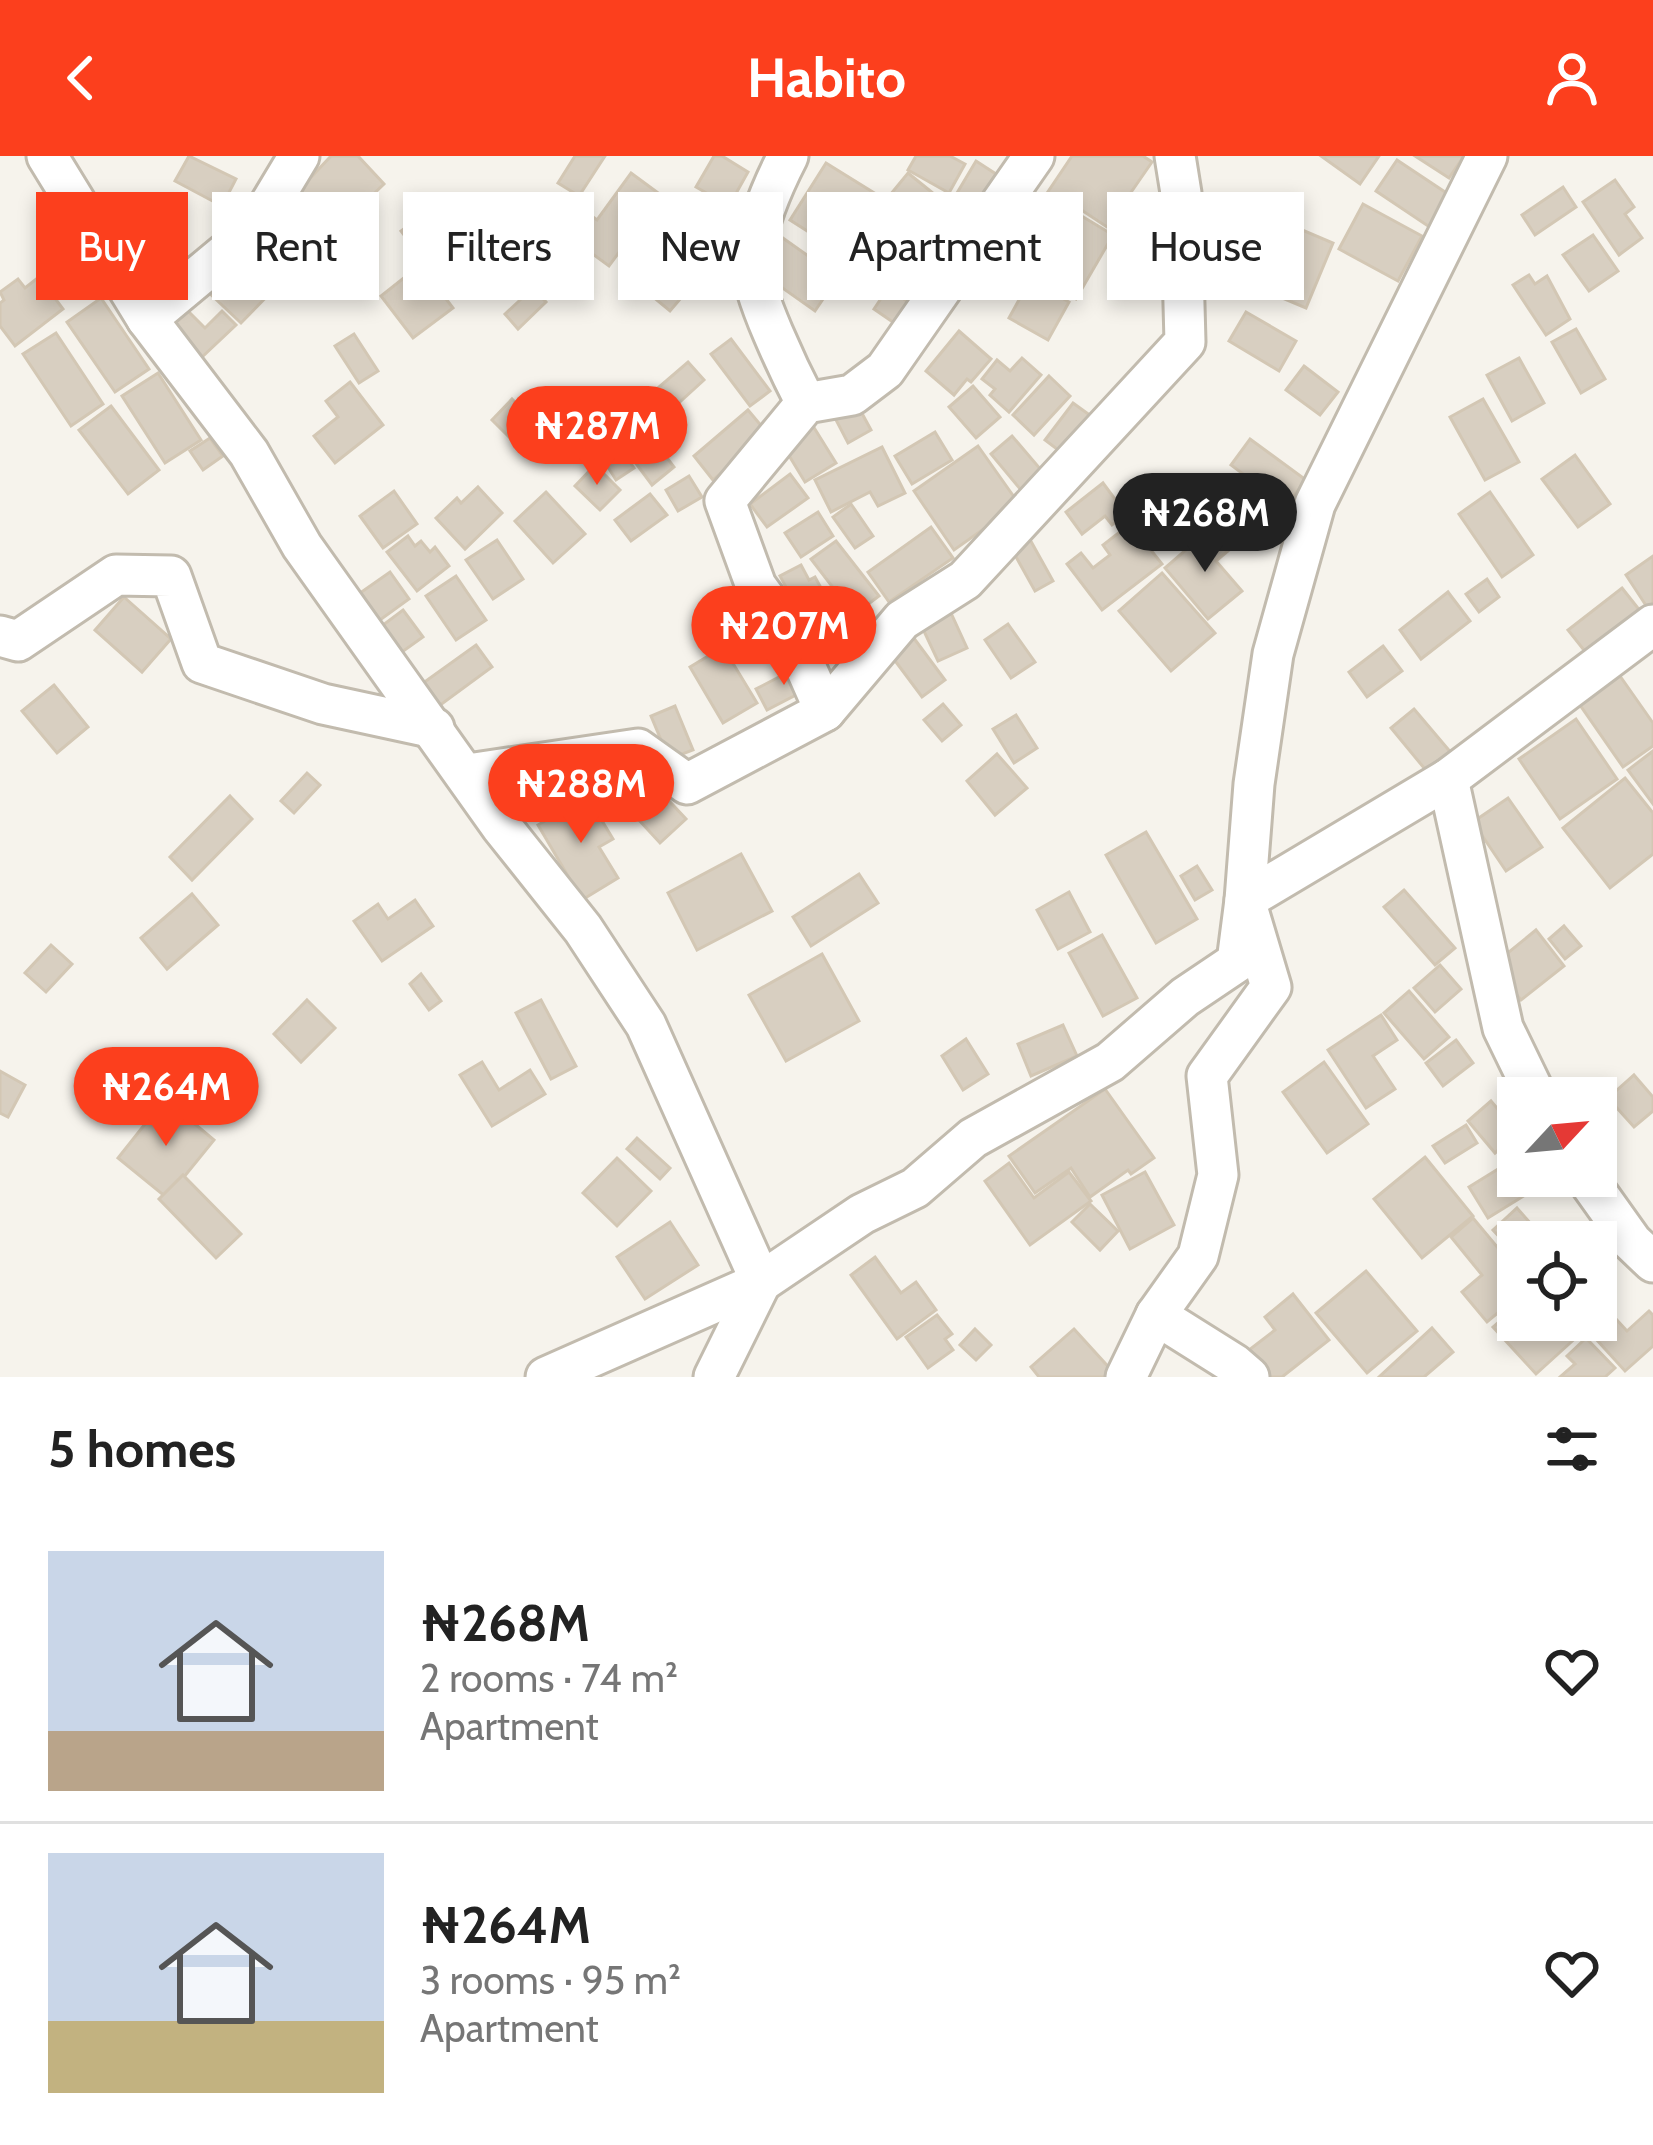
<!DOCTYPE html>
<meta charset="utf-8">
<style>
:root{--surface:#fff;--page:#f6f6f6;--text:#222;--muted:#767676;--line:#e0e0e0;--accent:#fc3f1d}
body{margin:0;font-family:Cabin,sans-serif;background:var(--page);color:var(--text);height:100vh;display:flex;flex-direction:column;font-size:45px;white-space:nowrap}
*{box-sizing:border-box;margin:0}
p{font-size:39px;color:var(--muted)}
.icon{flex:none;width:66px;height:66px;fill:none;stroke:currentColor;stroke-width:2;stroke-linecap:round;stroke-linejoin:round}
.map{position:relative;height:1221px;overflow:hidden}
.side{display:flex;flex-direction:column;background:var(--surface);flex:1}
.side>*{flex:none}
.hud{position:absolute;left:36px;top:36px;width:1581px;height:108px;display:flex;gap:24px}
.needle{width:78px;rotate:64deg}
.fabs{position:absolute;left:1497px;top:921px;display:grid;gap:24px}
.fabs a{display:grid;place-items:center;width:120px;height:120px;border-radius:0px;background:var(--surface);box-shadow:0 6px 18px #0003;font-size:60px}
.price{position:absolute;translate:-50% -102px;padding:0 27px;border-radius:42px;background:var(--accent);color:#fff;font-size:39px;line-height:78px;filter:drop-shadow(0 3px 6px #0008)}
.price::after{content:'';position:absolute;left:50%;top:72px;width:36px;height:27px;margin-left:-18px;background:inherit;clip-path:polygon(0 0,100% 0,50% 100%)}
.price.current{background:#222;color:#fff}
ul{padding:0;list-style:none}
li{display:flex;align-items:center;gap:36px;height:300px;padding:0 48px}
li+li{border-top:3px solid var(--line)}
li span{display:grid;place-items:center;flex:none;width:336px;height:240px;border-radius:0px;color:#555}
li>.icon{margin-inline-start:auto}
span .icon{width:144px;height:144px;fill:#fffc;stroke-width:1}
li b{font-size:51px}
h2{display:flex;justify-content:space-between;align-items:center;height:144px;padding:0 48px;font-size:51px}
.pill{padding:0 42px;border-radius:0px;background:var(--surface);box-shadow:0 6px 18px #0003;font-size:42px;line-height:108px}
.pill.current{background:var(--accent);color:#fff}
header{display:flex;justify-content:space-between;align-items:center;height:156px;padding:0 48px;background:var(--accent);color:#fff;font-size:54px;font-weight:800}
.map>svg:first-child{display:block}
.building{fill:#d8cfc1;stroke:#d3c7b4;stroke-width:3}
.lines{fill:none;stroke-linecap:round;stroke-linejoin:round}
.street-casing{stroke:#c2bbae;stroke-width:45}
.street{stroke:#fff;stroke-width:39}
</style>
<header><svg class="icon" aria-label="back" viewBox="0 0 24 24"><path d="M15 5l-7 7 7 7"/></svg>Habito<svg class="icon" aria-label="person" viewBox="0 0 24 24"><circle cx="12" cy="8" r="4"/><path d="M4 21q1-7 8-7t8 7"/></svg></header>
<div class="map">
<svg width="1653" height="1221" viewBox="0 0 1653 1221">
<rect width="100%" height="100%" fill="#f6f3ec"/>
<g class="building">
<path d="M 189,0 L 236,23 L 222,50 L 175,25 Z"/>
<path d="M 331,0 L 358,0 L 384,28 L 336,74 L 299,34 Z"/>
<path d="M 575,0 L 605,0 L 579,40 L 558,27 Z"/>
<path d="M 714,0 L 722,0 L 748,16 L 729,50 L 696,31 Z"/>
<path d="M 916,0 L 950,0 L 965,8 L 949,37 L 908,14 Z"/>
<path d="M 1072,0 L 1143,0 L 1152,6 L 1107,71 L 1077,51 L 1070,62 L 1043,43 Z"/>
<path d="M 1321,0 L 1379,0 L 1360,28 Z"/>
<path d="M 1415,0 L 1464,0 L 1449,22 Z"/>
<path d="M 1397,4 L 1451,40 L 1431,72 L 1376,35 Z"/>
<path d="M 976,5 L 996,18 L 973,54 L 954,42 Z"/>
<path d="M 826,7 L 884,43 L 848,101 L 790,64 Z"/>
<path d="M 631,17 L 661,39 L 609,110 L 545,63 L 562,38 L 597,64 Z"/>
<path d="M 908,17 L 965,63 L 948,85 L 890,39 Z"/>
<path d="M 1615,24 L 1634,51 L 1625,58 L 1642,82 L 1619,99 L 1583,46 Z"/>
<path d="M 1563,31 L 1576,51 L 1535,79 L 1522,59 Z"/>
<path d="M 670,42 L 698,57 L 687,77 L 659,61 Z"/>
<path d="M 1031,46 L 1067,68 L 1075,56 L 1113,79 L 1076,143 L 1000,98 Z"/>
<path d="M 1363,48 L 1422,80 L 1398,125 L 1339,93 Z"/>
<path d="M 887,49 L 924,69 L 913,90 L 906,86 L 897,102 L 887,96 L 879,112 L 859,101 Z"/>
<path d="M 433,51 L 449,72 L 417,96 L 401,75 Z"/>
<path d="M 1281,65 L 1333,87 L 1306,152 L 1254,130 Z"/>
<path d="M 303,68 L 322,94 L 279,126 L 260,101 Z"/>
<path d="M 535,70 L 589,100 L 573,129 L 520,99 Z"/>
<path d="M 697,76 L 720,96 L 670,155 L 623,116 L 644,92 L 668,112 Z"/>
<path d="M 1593,79 L 1618,115 L 1589,135 L 1563,99 Z"/>
<path d="M 780,80 L 838,121 L 815,155 L 757,114 Z"/>
<path d="M 259,108 L 279,128 L 241,167 L 206,134 L 226,113 L 241,128 Z"/>
<path d="M 420,109 L 453,152 L 413,182 L 381,140 Z"/>
<path d="M 1529,119 L 1535,128 L 1547,120 L 1570,163 L 1546,179 L 1513,129 Z"/>
<path d="M 39,121 L 63,153 L 15,190 L 0,170 L 0,147 L 4,144 L 0,136 L 18,123 L 25,132 Z"/>
<path d="M 1030,124 L 1069,146 L 1048,184 L 1009,162 Z"/>
<path d="M 533,132 L 546,146 L 518,173 L 505,158 Z"/>
<path d="M 888,132 L 911,148 L 897,169 L 874,153 Z"/>
<path d="M 101,142 L 149,213 L 115,236 L 67,166 Z"/>
<path d="M 185,152 L 205,172 L 222,155 L 236,169 L 200,203 L 167,169 Z"/>
<path d="M 1246,156 L 1296,185 L 1279,215 L 1229,185 Z"/>
<path d="M 1576,173 L 1605,223 L 1581,237 L 1552,186 Z"/>
<path d="M 959,175 L 991,203 L 971,226 L 967,223 L 954,239 L 926,215 Z"/>
<path d="M 56,177 L 103,248 L 71,270 L 23,198 Z"/>
<path d="M 354,178 L 378,215 L 359,227 L 335,190 Z"/>
<path d="M 731,183 L 770,235 L 750,250 L 711,198 Z"/>
<path d="M 1022,202 L 1041,219 L 1009,256 L 990,239 L 995,233 L 982,223 L 997,204 L 1010,215 Z"/>
<path d="M 1519,202 L 1544,247 L 1512,265 L 1487,219 Z"/>
<path d="M 688,206 L 704,224 L 661,263 L 644,244 Z"/>
<path d="M 1304,210 L 1338,236 L 1320,259 L 1286,234 Z"/>
<path d="M 158,217 L 201,284 L 165,307 L 122,240 Z"/>
<path d="M 1049,220 L 1070,240 L 1034,279 L 1013,259 Z"/>
<path d="M 350,226 L 383,269 L 335,307 L 314,280 L 338,261 L 326,245 Z"/>
<path d="M 973,230 L 1000,261 L 976,282 L 949,251 Z"/>
<path d="M 512,243 L 541,272 L 520,292 L 492,264 Z"/>
<path d="M 1483,243 L 1519,306 L 1485,324 L 1450,261 Z"/>
<path d="M 1073,247 L 1098,265 L 1070,303 L 1045,284 Z"/>
<path d="M 111,250 L 159,314 L 128,338 L 79,274 Z"/>
<path d="M 858,250 L 871,274 L 848,287 L 835,262 Z"/>
<path d="M 748,254 L 768,278 L 713,324 L 694,300 Z"/>
<path d="M 813,270 L 836,307 L 805,326 L 782,288 Z"/>
<path d="M 935,276 L 952,304 L 912,328 L 895,300 Z"/>
<path d="M 648,277 L 674,311 L 652,329 L 626,294 Z"/>
<path d="M 1012,280 L 1042,315 L 1021,334 L 991,298 Z"/>
<path d="M 210,282 L 223,300 L 203,314 L 190,295 Z"/>
<path d="M 1250,283 L 1306,324 L 1286,350 L 1231,309 Z"/>
<path d="M 618,288 L 634,312 L 616,324 L 601,300 Z"/>
<path d="M 978,290 L 1019,348 L 954,394 L 914,335 Z"/>
<path d="M 882,291 L 905,337 L 878,350 L 870,336 L 831,356 L 815,324 Z"/>
<path d="M 1575,299 L 1610,348 L 1578,371 L 1542,323 Z"/>
<path d="M 595,309 L 620,334 L 600,354 L 575,330 Z"/>
<path d="M 790,318 L 808,342 L 767,371 L 750,348 Z"/>
<path d="M 689,320 L 702,341 L 678,355 L 666,334 Z"/>
<path d="M 1103,327 L 1126,358 L 1112,369 L 1105,360 L 1082,378 L 1066,356 Z"/>
<path d="M 478,331 L 502,357 L 465,393 L 436,362 L 457,342 L 461,347 Z"/>
<path d="M 394,335 L 417,368 L 383,392 L 360,360 Z"/>
<path d="M 546,336 L 585,378 L 553,407 L 515,365 Z"/>
<path d="M 1490,336 L 1533,399 L 1502,421 L 1459,358 Z"/>
<path d="M 650,338 L 667,359 L 631,385 L 615,364 Z"/>
<path d="M 1232,338 L 1245,355 L 1230,367 L 1216,348 Z"/>
<path d="M 851,348 L 873,380 L 855,392 L 833,361 Z"/>
<path d="M 818,356 L 833,380 L 801,401 L 785,377 Z"/>
<path d="M 1130,368 L 1162,408 L 1102,454 L 1067,408 L 1081,397 L 1093,412 L 1110,399 L 1103,389 Z"/>
<path d="M 931,371 L 953,402 L 889,446 L 868,416 Z"/>
<path d="M 1210,373 L 1229,394 L 1216,405 L 1242,435 L 1208,463 L 1165,412 Z"/>
<path d="M 408,380 L 415,390 L 421,385 L 430,396 L 435,391 L 449,410 L 417,435 L 387,396 Z"/>
<path d="M 1028,380 L 1053,425 L 1035,435 L 1010,390 Z"/>
<path d="M 497,384 L 523,423 L 493,443 L 466,404 Z"/>
<path d="M 836,385 L 879,440 L 854,459 L 811,403 Z"/>
<path d="M 1653,400 L 1653,447 L 1647,451 L 1626,419 Z"/>
<path d="M 801,409 L 809,424 L 815,421 L 838,463 L 849,456 L 859,475 L 821,497 L 780,420 Z"/>
<path d="M 390,416 L 409,443 L 380,464 L 360,437 Z"/>
<path d="M 1162,417 L 1215,477 L 1171,515 L 1119,455 Z"/>
<path d="M 456,420 L 486,464 L 456,484 L 426,440 Z"/>
<path d="M 1487,423 L 1499,441 L 1479,456 L 1466,438 Z"/>
<path d="M 1622,432 L 1641,456 L 1587,498 L 1568,474 Z"/>
<path d="M 1448,436 L 1470,465 L 1421,503 L 1400,474 Z"/>
<path d="M 746,440 L 764,473 L 729,492 L 711,459 Z"/>
<path d="M 124,441 L 171,483 L 142,516 L 95,474 Z"/>
<path d="M 403,454 L 423,481 L 402,496 L 383,469 Z"/>
<path d="M 951,457 L 967,492 L 938,505 L 922,471 Z"/>
<path d="M 1008,468 L 1035,506 L 1011,522 L 985,484 Z"/>
<path d="M 913,481 L 945,524 L 922,541 L 890,498 Z"/>
<path d="M 476,489 L 492,511 L 439,550 L 423,527 Z"/>
<path d="M 1383,490 L 1402,515 L 1367,541 L 1349,516 Z"/>
<path d="M 723,491 L 757,547 L 723,567 L 690,511 Z"/>
<path d="M 802,509 L 813,530 L 767,554 L 756,533 Z"/>
<path d="M 1620,520 L 1653,567 L 1653,590 L 1623,611 L 1580,549 Z"/>
<path d="M 54,529 L 88,571 L 57,597 L 22,555 Z"/>
<path d="M 943,548 L 961,569 L 942,585 L 924,564 Z"/>
<path d="M 675,550 L 693,594 L 669,603 L 651,560 Z"/>
<path d="M 1414,553 L 1453,599 L 1429,618 L 1391,572 Z"/>
<path d="M 1016,559 L 1037,592 L 1014,607 L 993,573 Z"/>
<path d="M 1576,563 L 1617,623 L 1560,663 L 1519,603 Z"/>
<path d="M 1653,595 L 1653,648 L 1628,614 Z"/>
<path d="M 997,598 L 1027,632 L 995,659 L 967,625 Z"/>
<path d="M 630,603 L 686,663 L 660,687 L 604,626 Z"/>
<path d="M 307,617 L 320,629 L 294,657 L 281,645 Z"/>
<path d="M 1625,622 L 1653,657 L 1653,698 L 1610,732 L 1563,672 Z"/>
<path d="M 230,640 L 252,663 L 192,724 L 170,701 Z"/>
<path d="M 587,640 L 613,683 L 599,691 L 618,722 L 582,744 L 538,669 Z"/>
<path d="M 1508,642 L 1542,691 L 1506,715 L 1473,666 Z"/>
<path d="M 1146,676 L 1197,763 L 1156,787 L 1106,699 Z"/>
<path d="M 741,698 L 772,755 L 697,794 L 668,737 Z"/>
<path d="M 1197,710 L 1212,734 L 1195,744 L 1181,720 Z"/>
<path d="M 859,718 L 878,747 L 811,790 L 793,761 Z"/>
<path d="M 1404,734 L 1455,792 L 1435,809 L 1384,751 Z"/>
<path d="M 1069,736 L 1090,776 L 1058,793 L 1037,754 Z"/>
<path d="M 192,738 L 218,769 L 167,813 L 141,782 Z"/>
<path d="M 415,744 L 433,770 L 382,805 L 354,765 L 378,748 L 388,763 Z"/>
<path d="M 1564,770 L 1581,790 L 1565,803 L 1549,783 Z"/>
<path d="M 1536,774 L 1564,810 L 1521,844 L 1493,809 Z"/>
<path d="M 1102,779 L 1137,842 L 1103,860 L 1069,797 Z"/>
<path d="M 51,789 L 72,808 L 46,836 L 25,817 Z"/>
<path d="M 822,798 L 859,865 L 786,905 L 749,839 Z"/>
<path d="M 1440,809 L 1461,833 L 1435,856 L 1414,832 Z"/>
<path d="M 421,818 L 441,845 L 429,854 L 410,828 Z"/>
<path d="M 1409,835 L 1449,881 L 1424,903 L 1384,857 Z"/>
<path d="M 307,844 L 335,872 L 301,906 L 274,878 Z"/>
<path d="M 541,844 L 576,910 L 551,923 L 516,857 Z"/>
<path d="M 1381,859 L 1397,884 L 1373,900 L 1395,933 L 1366,952 L 1328,894 Z"/>
<path d="M 1063,869 L 1077,900 L 1031,920 L 1018,888 Z"/>
<path d="M 966,883 L 988,918 L 963,934 L 942,900 Z"/>
<path d="M 1456,884 L 1473,907 L 1443,930 L 1426,907 Z"/>
<path d="M 482,906 L 499,934 L 530,914 L 545,938 L 492,970 L 460,919 Z"/>
<path d="M 1324,906 L 1368,968 L 1327,997 L 1283,936 Z"/>
<path d="M 0,915 L 25,929 L 8,961 L 0,957 Z"/>
<path d="M 1634,919 L 1653,941 L 1653,955 L 1634,971 L 1608,942 Z"/>
<path d="M 1105,933 L 1154,1002 L 1131,1018 L 1128,1014 L 1090,1041 L 1071,1012 L 1035,1037 L 1009,1000 Z"/>
<path d="M 165,943 L 214,984 L 167,1042 L 118,1002 Z"/>
<path d="M 1491,945 L 1518,977 L 1495,997 L 1468,965 Z"/>
<path d="M 1466,969 L 1477,987 L 1445,1007 L 1433,990 Z"/>
<path d="M 637,982 L 670,1012 L 660,1023 L 627,993 Z"/>
<path d="M 1425,1001 L 1473,1060 L 1422,1102 L 1374,1043 Z"/>
<path d="M 617,1002 L 651,1035 L 617,1070 L 583,1037 Z"/>
<path d="M 1511,1005 L 1530,1036 L 1488,1062 L 1469,1031 Z"/>
<path d="M 1009,1007 L 1034,1042 L 1069,1016 L 1091,1045 L 1030,1089 L 985,1025 Z"/>
<path d="M 1145,1016 L 1174,1069 L 1130,1093 L 1102,1039 Z"/>
<path d="M 183,1019 L 241,1078 L 216,1102 L 159,1043 Z"/>
<path d="M 1090,1048 L 1118,1075 L 1100,1094 L 1072,1066 Z"/>
<path d="M 1517,1052 L 1547,1086 L 1518,1086 L 1518,1101 L 1493,1074 Z"/>
<path d="M 1473,1062 L 1518,1116 L 1518,1140 L 1487,1166 L 1462,1136 L 1482,1119 L 1451,1081 Z"/>
<path d="M 670,1066 L 698,1109 L 645,1143 L 617,1101 Z"/>
<path d="M 875,1101 L 901,1137 L 916,1126 L 936,1154 L 897,1183 L 851,1119 Z"/>
<path d="M 1366,1115 L 1417,1175 L 1367,1217 L 1316,1157 Z"/>
<path d="M 1293,1138 L 1329,1184 L 1282,1221 L 1270,1221 L 1249,1194 L 1275,1174 L 1265,1161 Z"/>
<path d="M 1518,1149 L 1518,1164 L 1567,1164 L 1580,1178 L 1536,1218 L 1493,1171 Z"/>
<path d="M 1649,1155 L 1653,1159 L 1653,1190 L 1625,1215 L 1596,1183 L 1617,1164 L 1627,1175 Z"/>
<path d="M 937,1159 L 952,1178 L 945,1183 L 953,1194 L 928,1212 L 906,1181 Z"/>
<path d="M 1432,1172 L 1453,1196 L 1424,1221 L 1379,1221 Z"/>
<path d="M 975,1173 L 991,1189 L 976,1204 L 960,1189 Z"/>
<path d="M 1074,1173 L 1114,1217 L 1110,1221 L 1039,1221 L 1031,1211 Z"/>
<path d="M 1586,1182 L 1615,1212 L 1605,1221 L 1560,1221 L 1575,1208 L 1567,1200 Z"/>
</g>
<g class="lines">
<g class="street-casing">
<g id="street">
<path d="M 47,0 L 147,163 L 249,297 L 302,390 L 501,670 L 583,773 L 646,869 L 761,1126 L 714,1221"/>
<path d="M 788,0 C 771,33 755,70 752,107 C 750,134 792,220 806,247"/>
<path d="M 147,163 L 255,73 L 299,0"/>
<path d="M 0,480 L 18,485 L 116,419 L 171,420 L 202,507 L 323,548 L 434,572"/>
<path d="M 825,555 L 791,478 L 756,430 L 725,345 L 806,247 L 852,239 L 885,214 L 1034,0"/>
<path d="M 468,618 L 638,593 L 687,628 L 825,555 L 902,464 L 965,424 L 1185,186 L 1181,37 L 1175,0"/>
<path d="M 1448,623 L 1503,872 L 1537,942"/>
<path d="M 1585,1020 L 1632,1086 L 1653,1106"/>
<path d="M 1156,1159 L 1234,1208 L 1249,1221"/>
<path d="M 546,1221 L 761,1126 L 862,1058 L 915,1032 L 973,982 L 1110,906 L 1185,841 L 1237,806 L 1245,744 L 1448,623 L 1653,469"/>
<path d="M 1126,1221 L 1156,1159 L 1198,1100 L 1218,1019 L 1207,920 L 1271,831 L 1245,744 L 1254,628 L 1273,498 L 1315,348 L 1487,0"/>
</g>
</g>
<use href="#street" class="street"/>
</g>
</svg>
<div class="fabs">
<a><svg class="needle" viewBox="-14 -14 28 28"><path d="M0-13l5 13h-10z" fill="#e53935"/><path d="M0 13l5-13h-10z" fill="#767676"/></svg></a>
<a><svg class="icon" aria-label="locate" viewBox="0 0 24 24"><circle cx="12" cy="12" r="6"/><path d="M12 2v4M12 18v4M2 12h4M18 12h4"/></svg></a>
</div>
<b class="price" style="left:597px;top:332px">₦287M</b>
<b class="price current" style="left:1205px;top:419px">₦268M</b>
<b class="price" style="left:784px;top:532px">₦207M</b>
<b class="price" style="left:581px;top:690px">₦288M</b>
<b class="price" style="left:166px;top:993px">₦264M</b>
<div class="hud">
<a class="pill current">Buy</a>
<a class="pill">Rent</a>
<a class="pill">Filters</a>
<a class="pill">New</a>
<a class="pill">Apartment</a>
<a class="pill">House</a>
</div>
</div>
<section class="side">
<h2>5 homes<svg class="icon" aria-label="filters" viewBox="0 0 24 24"><path d="M4 7h16M4 17h16"/><circle cx="9" cy="7" r="2"/><circle cx="15" cy="17" r="2"/></svg></h2>
<ul>
<li><span style="background:linear-gradient(#c9d6e8 75%,#b9a48a 0)"><svg class="icon" aria-label="home" viewBox="0 0 24 24"><path d="M3 11l9-7 9 7M6 9v11h12V9"/></svg></span><div><b>₦268M</b><p>2 rooms · 74 m²</p><p>Apartment</p></div><svg class="icon" aria-label="heart" viewBox="0 0 24 24"><path d="M12 20l-8-8c-3-5 5-10 8-4 3-6 11-1 8 4z"/></svg></li>
<li><span style="background:linear-gradient(#c9d6e8 70%,#c2b280 0)"><svg class="icon" aria-label="home" viewBox="0 0 24 24"><path d="M3 11l9-7 9 7M6 9v11h12V9"/></svg></span><div><b>₦264M</b><p>3 rooms · 95 m²</p><p>Apartment</p></div><svg class="icon" aria-label="heart" viewBox="0 0 24 24"><path d="M12 20l-8-8c-3-5 5-10 8-4 3-6 11-1 8 4z"/></svg></li>
</ul>
</section>
